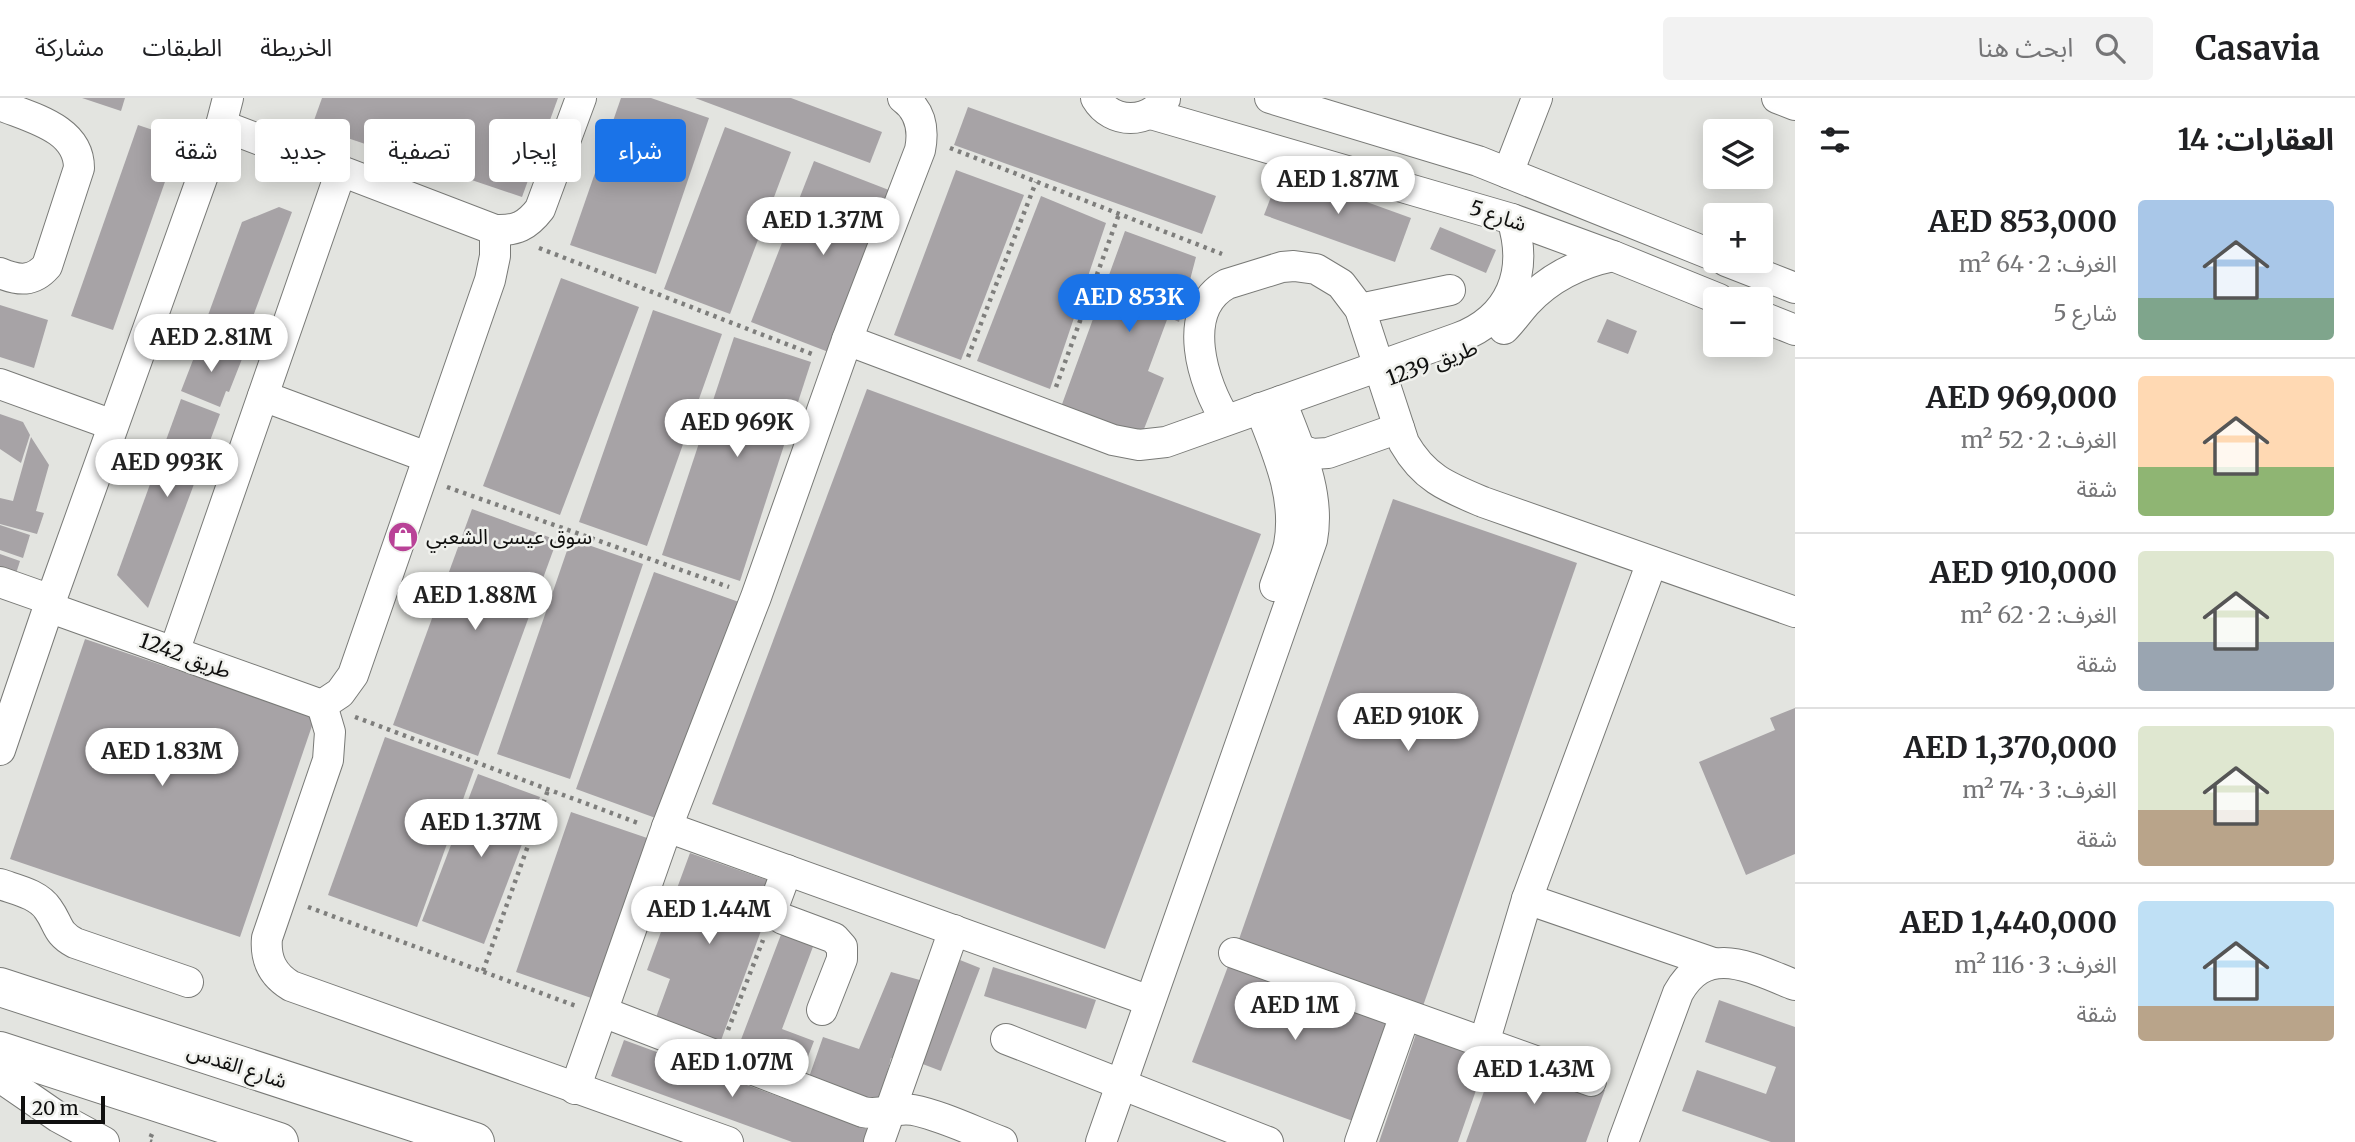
<!DOCTYPE html>
<html lang="ar">
<meta charset="utf-8">
<style>
:root{--surface:#fff;--page:#f2f2f2;--text:#202124;--muted:#757577;--line:#e0e0e0;--accent:#1a73e8}
body{margin:0;font-family:Merriweather,"Noto Sans Arabic",serif;background:var(--page);color:var(--text);direction:rtl;height:100vh;display:flex;flex-direction:column;font-size:26px;white-space:nowrap}
*{box-sizing:border-box;margin:0}
p{font-size:23px;color:var(--muted)}
.icon{flex:none;width:38px;height:38px;fill:none;stroke:currentColor;stroke-width:2;stroke-linecap:round;stroke-linejoin:round}
.map{position:relative;flex:1;overflow:hidden;direction:ltr}
.side{display:flex;flex-direction:column;background:var(--surface);width:560px}
.side>*{flex:none}
.hud{position:absolute;left:21px;top:21px;width:665px;height:63px;direction:rtl;display:flex;gap:14px}
.controls{position:absolute;left:1703px;top:21px;display:grid;gap:14px}
.controls a{display:grid;place-items:center;width:70px;height:70px;border-radius:7px;background:var(--surface);box-shadow:0 4px 18px #0003;font-size:35px}
.scale{position:absolute;left:21px;bottom:18px;width:84px;box-sizing:border-box;padding-left:7px;border:4px solid #10100f;border-top:0;font-size:19px;line-height:24px;white-space:nowrap;color:#10100f;-webkit-text-stroke:5px #f0f1ed;paint-order:stroke}
.price{position:absolute;translate:-50% -60px;padding:0 16px;border-radius:24px;background:#fff;color:#222;font-size:23px;line-height:46px;filter:drop-shadow(0 2px 4px #0008)}
.price::after{content:'';position:absolute;left:50%;top:42px;width:21px;height:16px;margin-left:-10px;background:inherit;clip-path:polygon(0 0,100% 0,50% 100%)}
.price.current{background:var(--accent);color:#fff}
ul{padding:0;list-style:none}
li{display:flex;align-items:center;gap:21px;height:175px;padding:0 21px}
li+li{border-top:2px solid var(--line)}
li span{display:grid;place-items:center;flex:none;width:196px;height:140px;border-radius:7px;color:#555}
li>.icon{margin-inline-start:auto}
span .icon{width:84px;height:84px;fill:#fffc;stroke-width:1}
li b{font-size:30px}
h2{display:flex;justify-content:space-between;align-items:center;height:84px;padding:0 21px;font-size:30px}
.tag{padding:0 24px;border-radius:7px;background:var(--surface);box-shadow:0 4px 18px #0003;font-size:24px;line-height:63px}
.tag.current{background:var(--accent);color:#fff}
header{display:flex;align-items:center;gap:42px;box-sizing:border-box;height:98px;padding:0 35px;background:var(--surface);border-bottom:2px solid var(--line)}
header strong{font-size:33px}
nav{display:flex;gap:38px;margin-inline-start:auto;font-size:24px}
.search{width:490px;height:63px;background:var(--page);display:flex;align-items:center;gap:18px;box-sizing:border-box;padding:0 24px;border-radius:7px;color:var(--muted);font-size:26px}
main{display:flex;flex:1;min-height:0}
.map>svg:first-child{display:block}
.building{fill:#a7a3a6}
.lines{fill:none;stroke-linecap:round;stroke-linejoin:round}
.minor-casing{stroke:#797a77;stroke-width:32}
.major-casing{stroke:#797a77;stroke-width:40}
.path{stroke:#7e7e7c;stroke-width:4.5;stroke-dasharray:3.5 5;stroke-linecap:butt}
.minor{stroke:#fff;stroke-width:30}
.major{stroke:#fff;stroke-width:38}
.labels{text-anchor:middle;stroke-width:5;stroke-linejoin:round;paint-order:stroke}
.street-label{font-size:21px;fill:#10100f;stroke:#f0f1ed}
.poi-label{font-size:21px;fill:#10100f;stroke:#f0f1ed;text-anchor:start}
</style>
<header>
<strong>Casavia</strong>
<div class="search"><svg class="icon" aria-label="search" viewBox="0 0 24 24"><circle cx="10" cy="10" r="6"/><path d="M15 15l6 6"/></svg>ابحث هنا</div>
<nav><a>الخريطة</a><a>الطبقات</a><a>مشاركة</a></nav>
</header>
<main>
<section class="side">
<h2>العقارات: 14<svg class="icon" aria-label="filters" viewBox="0 0 24 24"><path d="M4 7h16M4 17h16"/><circle cx="9" cy="7" r="2"/><circle cx="15" cy="17" r="2"/></svg></h2>
<ul>
<li><span style="background:linear-gradient(#a9c7e8 70%,#7fa58c 0)"><svg class="icon" aria-label="home" viewBox="0 0 24 24"><path d="M3 11l9-7 9 7M6 9v11h12V9"/></svg></span><div><b>AED 853,000</b><p>الغرف: 2 · 64 m²</p><p>شارع 5</p></div></li>
<li><span style="background:linear-gradient(#ffd9b3 65%,#8fb573 0)"><svg class="icon" aria-label="home" viewBox="0 0 24 24"><path d="M3 11l9-7 9 7M6 9v11h12V9"/></svg></span><div><b>AED 969,000</b><p>الغرف: 2 · 52 m²</p><p>شقة</p></div></li>
<li><span style="background:linear-gradient(#dfe7d0 65%,#9aa5b1 0)"><svg class="icon" aria-label="home" viewBox="0 0 24 24"><path d="M3 11l9-7 9 7M6 9v11h12V9"/></svg></span><div><b>AED 910,000</b><p>الغرف: 2 · 62 m²</p><p>شقة</p></div></li>
<li><span style="background:linear-gradient(#dfe7d0 60%,#b9a48a 0)"><svg class="icon" aria-label="home" viewBox="0 0 24 24"><path d="M3 11l9-7 9 7M6 9v11h12V9"/></svg></span><div><b>AED 1,370,000</b><p>الغرف: 3 · 74 m²</p><p>شقة</p></div></li>
<li><span style="background:linear-gradient(#bfe0f5 75%,#b9a48a 0)"><svg class="icon" aria-label="home" viewBox="0 0 24 24"><path d="M3 11l9-7 9 7M6 9v11h12V9"/></svg></span><div><b>AED 1,440,000</b><p>الغرف: 3 · 116 m²</p><p>شقة</p></div></li>
</ul>
</section>
<div class="map">
<svg width="1795" height="1044" viewBox="0 0 1795 1044">
<rect width="100%" height="100%" fill="#e3e4e0"/>
<g class="building">
<path d="M 82,0 L 125,0 L 121,13 Z"/>
<path d="M 322,0 L 558,0 L 522,99 L 312,28 Z"/>
<path d="M 621,0 L 651,0 L 709,20 L 656,176 L 570,147 Z"/>
<path d="M 695,0 L 791,0 L 882,34 L 870,65 Z"/>
<path d="M 968,9 L 1216,98 L 1202,136 L 954,47 Z"/>
<path d="M 138,27 L 180,41 L 113,232 L 71,218 Z"/>
<path d="M 725,29 L 791,54 L 730,216 L 664,191 Z"/>
<path d="M 814,63 L 894,94 L 831,255 L 751,224 Z"/>
<path d="M 956,72 L 1024,97 L 961,262 L 894,237 Z"/>
<path d="M 1281,73 L 1411,120 L 1395,164 L 1264,117 Z"/>
<path d="M 1041,98 L 1106,125 L 1050,291 L 977,263 Z"/>
<path d="M 279,109 L 292,114 L 239,256 L 199,242 L 242,124 Z"/>
<path d="M 1440,129 L 1496,152 L 1486,175 L 1430,151 Z"/>
<path d="M 1125,133 L 1196,159 L 1179,224 L 1168,219 L 1148,273 L 1164,280 L 1142,336 L 1061,309 Z"/>
<path d="M 561,180 L 639,209 L 560,417 L 483,388 Z"/>
<path d="M 0,207 L 48,222 L 34,270 L 0,259 Z"/>
<path d="M 653,212 L 722,236 L 647,448 L 579,424 Z"/>
<path d="M 1607,221 L 1637,233 L 1628,256 L 1597,244 Z"/>
<path d="M 734,239 L 811,264 L 740,483 L 662,457 Z"/>
<path d="M 200,244 L 242,261 L 229,294 L 226,293 L 220,309 L 181,293 Z"/>
<path d="M 867,291 L 1261,436 L 1105,851 L 712,706 Z"/>
<path d="M 181,301 L 220,316 L 148,510 L 117,477 Z"/>
<path d="M 0,316 L 23,324 L 30,337 L 21,365 L 0,351 Z"/>
<path d="M 31,339 L 49,367 L 36,413 L 44,415 L 37,436 L 0,426 L 0,400 L 13,403 Z"/>
<path d="M 1393,401 L 1577,465 L 1423,908 L 1238,844 Z"/>
<path d="M 472,411 L 557,442 L 478,658 L 393,627 Z"/>
<path d="M 0,427 L 30,437 L 23,460 L 0,452 Z"/>
<path d="M 571,441 L 643,466 L 570,681 L 497,656 Z"/>
<path d="M 0,456 L 20,463 L 13,485 L 0,480 Z"/>
<path d="M 654,474 L 739,504 L 661,722 L 576,691 Z"/>
<path d="M 85,541 L 315,619 L 240,839 L 10,761 Z"/>
<path d="M 1795,610 L 1795,756 L 1746,777 L 1699,664 L 1775,632 L 1770,620 Z"/>
<path d="M 385,639 L 474,671 L 417,829 L 328,797 Z"/>
<path d="M 478,676 L 540,699 L 484,846 L 422,823 Z"/>
<path d="M 571,714 L 653,742 L 597,902 L 516,874 Z"/>
<path d="M 690,755 L 778,786 L 719,948 L 654,925 L 670,881 L 647,872 Z"/>
<path d="M 782,834 L 814,846 L 782,931 L 814,943 L 798,984 L 734,960 Z"/>
<path d="M 960,862 L 980,870 L 941,973 L 920,965 Z"/>
<path d="M 1230,863 L 1399,925 L 1361,1026 L 1192,964 Z"/>
<path d="M 993,869 L 1096,902 L 1086,931 L 984,898 Z"/>
<path d="M 891,874 L 927,884 L 898,960 L 891,960 L 878,1010 L 808,982 L 823,939 L 859,951 Z"/>
<path d="M 1719,902 L 1795,929 L 1795,1044 L 1771,1044 L 1682,1013 L 1697,972 L 1766,996 L 1776,969 L 1705,944 Z"/>
<path d="M 1419,927 L 1490,952 L 1458,1044 L 1379,1044 Z"/>
<path d="M 624,942 L 875,1034 L 871,1044 L 792,1044 L 611,978 Z"/>
<path d="M 1498,954 L 1605,992 L 1586,1044 L 1466,1044 Z"/>
</g>
<g class="lines">
<g class="minor-casing">
<g id="minor">
<path d="M 1096,0 C 1112,27 1149,26 1165,1"/>
<path d="M 1270,0 L 1478,63 L 1715,158"/>
<path d="M 1777,0 L 1795,7"/>
<path d="M 0,7 C 31,20 79,30 79,70 L 47,168 C 33,184 19,183 0,175"/>
<path d="M 1151,16 L 1512,121 L 1613,158 L 1719,201"/>
<path d="M 221,27 L 495,132 C 516,133 527,128 540,111 L 581,0"/>
<path d="M 1508,75 L 1537,0"/>
<path d="M 1726,163 L 1795,190"/>
<path d="M 1360,211 L 1450,192"/>
<path d="M 1760,218 L 1795,232"/>
<path d="M 1504,231 C 1512,223 1518,214 1526,205 C 1550,179 1579,165 1613,158"/>
<path d="M 847,242 L 1113,342 L 1139,347 L 1166,344 L 1458,240 C 1511,220 1529,174 1512,121"/>
<path d="M 0,286 L 113,327"/>
<path d="M 263,298 L 427,359"/>
<path d="M 1260,310 C 1277,354 1298,399 1289,447 C 1286,460 1280,474 1275,488"/>
<path d="M 1226,322 C 1203,287 1179,212 1227,186 L 1282,169 L 1294,168 L 1316,171 L 1341,186 L 1360,211 L 1404,345 C 1424,380 1447,389 1483,404 L 1795,514"/>
<path d="M 1297,350 L 1312,356 L 1328,355 L 1399,330"/>
<path d="M 0,484 L 51,502"/>
<path d="M 48,509 L 322,607"/>
<path d="M 174,554 L 341,73"/>
<path d="M 322,607 L 330,634 L 328,662 L 267,840 C 265,862 273,877 291,888 L 728,1044"/>
<path d="M 322,607 L 340,595 L 353,577 L 490,182 L 495,158 L 495,132"/>
<path d="M 0,652 L 51,502 L 221,27 L 228,0"/>
<path d="M 667,729 L 1150,903"/>
<path d="M 787,772 L 774,807 L 775,816 L 783,821 L 834,840 L 842,849 L 842,861 L 822,912"/>
<path d="M 0,786 C 17,792 38,796 48,811 C 59,826 56,835 75,845 L 188,884"/>
<path d="M 1527,801 L 1713,865"/>
<path d="M 1234,855 L 1591,983"/>
<path d="M 603,914 L 863,1014 C 881,1018 895,1009 913,1012 C 940,1017 975,1034 1002,1044"/>
<path d="M 1006,941 L 1268,1044"/>
<path d="M 1484,945 L 1527,801 L 1652,464"/>
<path d="M 0,979 L 58,1019 L 104,1044"/>
<path d="M 575,991 L 667,729 L 756,499 L 847,242 L 920,52 C 924,32 921,13 903,0"/>
<path d="M 879,1044 L 954,832"/>
<path d="M 1101,1044 L 1312,442 C 1321,394 1298,348 1281,303"/>
<path d="M 1360,1044 L 1405,917"/>
<path d="M 1623,1044 L 1678,895 C 1707,843 1753,871 1795,887"/>
</g>
</g>
<g class="major-casing">
<g id="major">
<path d="M 0,889 L 475,1044"/>
<path d="M 0,953 L 279,1044"/>
</g>
</g>
<g class="path">
<path d="M 950,50 L 1222,156"/>
<path d="M 539,150 L 812,256"/>
<path d="M 968,259 L 1036,84"/>
<path d="M 1056,289 L 1119,116"/>
<path d="M 447,389 L 729,489"/>
<path d="M 355,619 L 638,725"/>
<path d="M 308,809 L 576,908"/>
<path d="M 483,873 L 548,692"/>
<path d="M 728,932 L 763,842"/>
<path d="M 152,1036 L 149,1043 L 152,1044"/>
</g>
<use href="#minor" class="minor"/>
<use href="#major" class="major"/>
</g>
<defs>
<g id="shop-disc" transform="scale(1.575)"><circle r="9.5" fill="#b94297" stroke="#f0f1ed"/><path d="M-5-2.5h2.3a2.7 3.5 0 0 1 5.4 0H5L5.5 6h-11ZM-1.5-2.5h3a1.5 2.3 0 0 0-3 0Z" fill="#fff"/></g>
</defs>
<g fill-rule="evenodd">
<use href="#shop-disc" x="403" y="439"/>
</g>
<g class="labels">
<g class="street-label">
<text transform="translate(1498 118) rotate(18)" y="7">شارع 5</text>
<text transform="translate(1432 265) rotate(-20)" y="7">طريق 1239</text>
<text transform="translate(185 558) rotate(20)" y="7">طريق 1242</text>
<text transform="translate(237 968) rotate(18)" y="7">شارع القدس</text>
</g>
<g class="poi-label">
<text x="426" y="446">سوق عيسى الشعبي</text>
</g>
</g>
</svg>
<div class="controls">
<a><svg class="icon" aria-label="layers" viewBox="0 0 24 24"><path d="M12 4l9 5-9 5-9-5zM3 14l9 5 9-5"/></svg></a>
<a>+</a>
<a>−</a>
</div>
<div class="scale">20 m</div>
<b class="price" style="left:1338px;top:118px">AED 1.87M</b>
<b class="price" style="left:823px;top:159px">AED 1.37M</b>
<b class="price current" style="left:1129px;top:236px">AED 853K</b>
<b class="price" style="left:211px;top:276px">AED 2.81M</b>
<b class="price" style="left:737px;top:361px">AED 969K</b>
<b class="price" style="left:167px;top:401px">AED 993K</b>
<b class="price" style="left:475px;top:534px">AED 1.88M</b>
<b class="price" style="left:1408px;top:655px">AED 910K</b>
<b class="price" style="left:162px;top:690px">AED 1.83M</b>
<b class="price" style="left:481px;top:761px">AED 1.37M</b>
<b class="price" style="left:709px;top:848px">AED 1.44M</b>
<b class="price" style="left:1295px;top:944px">AED 1M</b>
<b class="price" style="left:732px;top:1001px">AED 1.07M</b>
<b class="price" style="left:1534px;top:1008px">AED 1.43M</b>
<div class="hud">
<a class="tag current">شراء</a>
<a class="tag">إيجار</a>
<a class="tag">تصفية</a>
<a class="tag">جديد</a>
<a class="tag">شقة</a>
</div>
</div>
</main>
